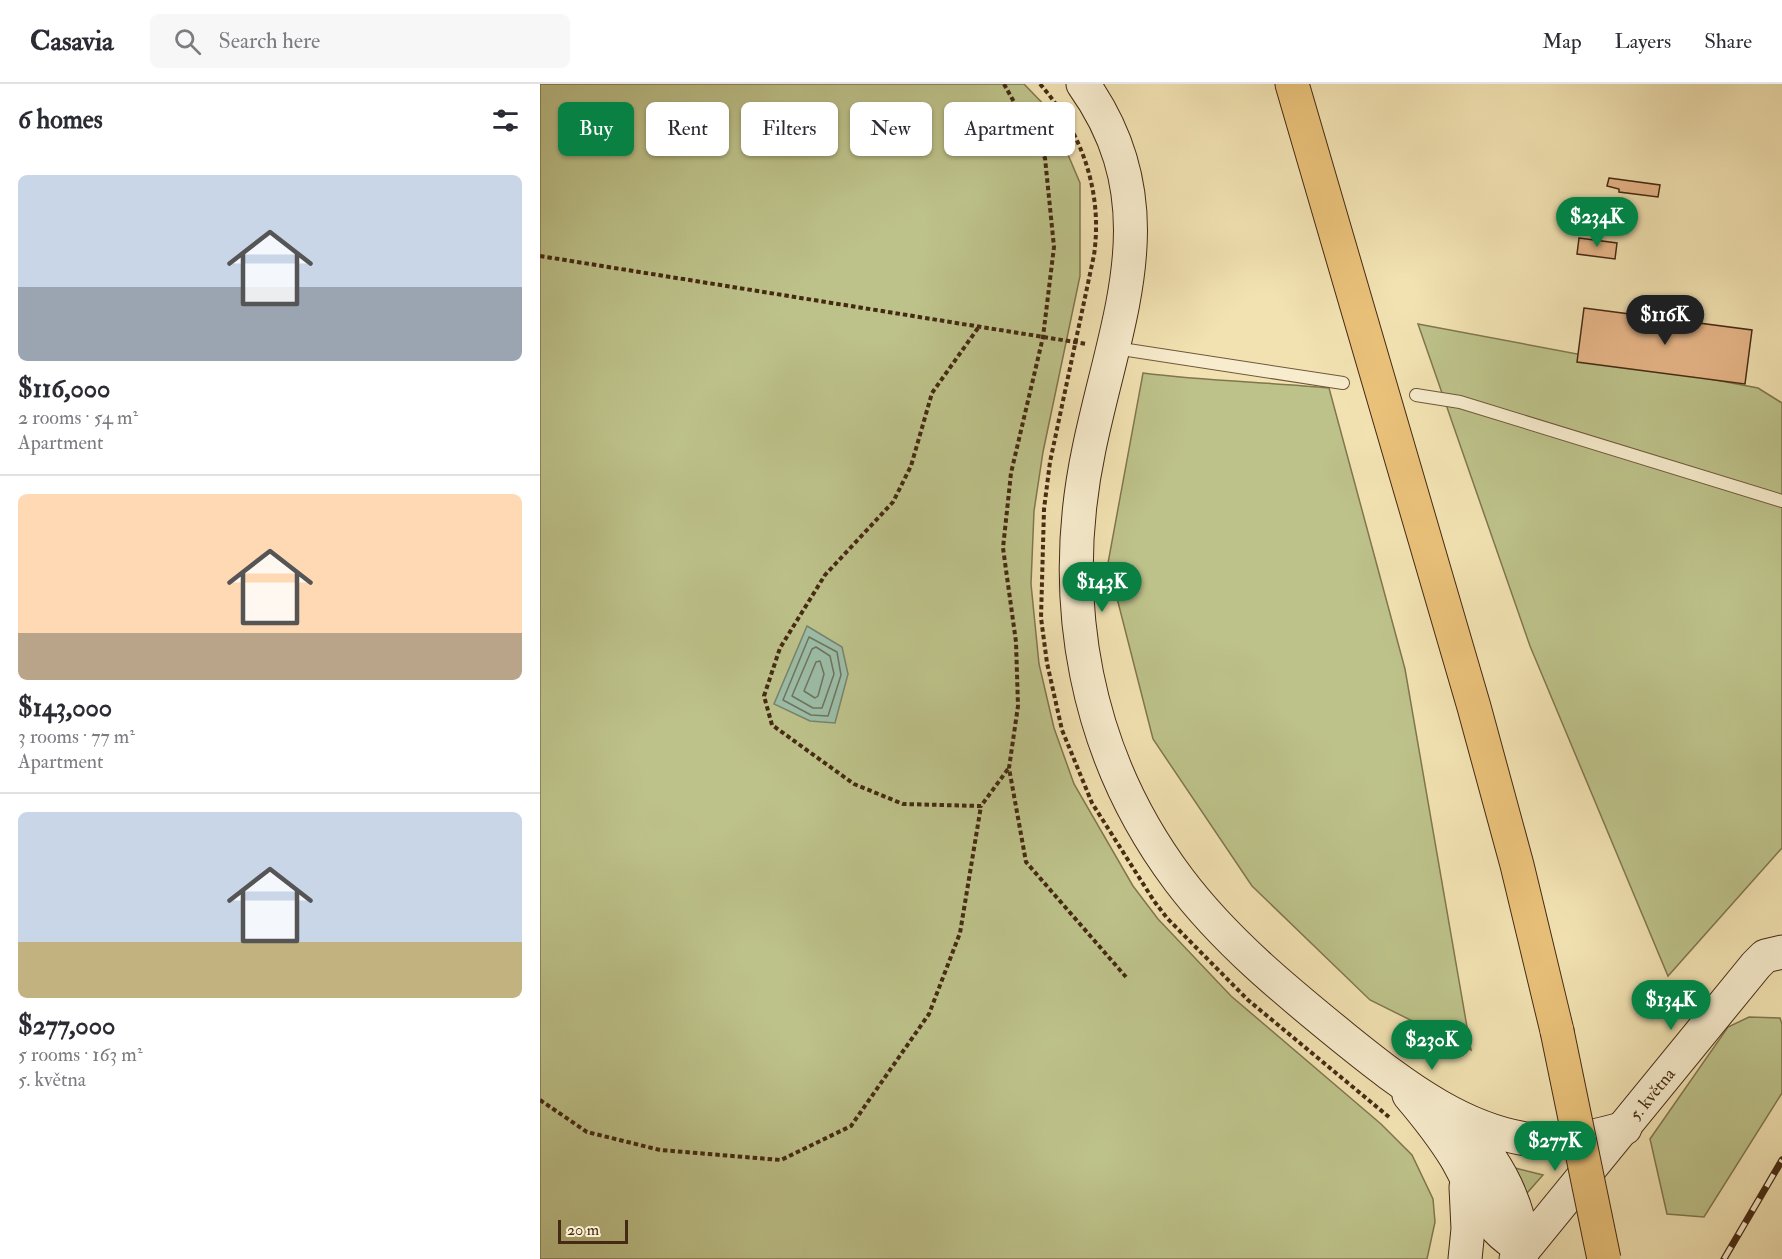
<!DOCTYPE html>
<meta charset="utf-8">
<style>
:root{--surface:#fff;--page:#f7f7f7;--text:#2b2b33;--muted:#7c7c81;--line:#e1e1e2;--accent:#0b8043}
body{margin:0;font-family:"IM FELL Double Pica",serif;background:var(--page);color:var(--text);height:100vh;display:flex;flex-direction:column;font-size:22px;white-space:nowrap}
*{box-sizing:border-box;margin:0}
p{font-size:20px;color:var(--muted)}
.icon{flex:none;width:33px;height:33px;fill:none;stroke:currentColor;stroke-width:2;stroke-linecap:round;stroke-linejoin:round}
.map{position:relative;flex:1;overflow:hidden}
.drawer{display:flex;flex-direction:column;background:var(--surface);width:540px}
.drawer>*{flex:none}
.top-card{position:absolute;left:18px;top:18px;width:570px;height:54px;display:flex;gap:12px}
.scale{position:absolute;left:18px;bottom:15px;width:70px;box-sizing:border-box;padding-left:6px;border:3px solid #452a13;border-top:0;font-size:16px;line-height:21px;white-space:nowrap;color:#452a13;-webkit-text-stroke:4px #f7eccd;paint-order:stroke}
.price{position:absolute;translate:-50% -51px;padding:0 14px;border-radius:21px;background:var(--accent);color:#fff;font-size:20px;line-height:39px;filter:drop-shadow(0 2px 3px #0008)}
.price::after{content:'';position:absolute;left:50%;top:36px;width:18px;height:14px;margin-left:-9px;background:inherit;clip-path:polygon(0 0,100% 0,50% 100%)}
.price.on{background:#222;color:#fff}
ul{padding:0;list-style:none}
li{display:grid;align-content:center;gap:12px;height:318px;padding:0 18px}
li+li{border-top:2px solid var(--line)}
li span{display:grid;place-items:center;height:186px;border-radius:9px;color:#555}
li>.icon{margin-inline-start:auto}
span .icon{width:108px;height:108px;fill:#fffc;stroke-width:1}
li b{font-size:26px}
h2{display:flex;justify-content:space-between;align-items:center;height:72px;padding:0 18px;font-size:26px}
.tag{padding:0 21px;border-radius:9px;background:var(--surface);box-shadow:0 2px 4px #0004;font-size:21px;line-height:54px}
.tag.on{background:var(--accent);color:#fff}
header{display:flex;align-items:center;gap:36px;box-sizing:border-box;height:84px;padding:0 30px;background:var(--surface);border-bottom:2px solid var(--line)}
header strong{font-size:28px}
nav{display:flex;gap:33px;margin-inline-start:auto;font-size:21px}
.search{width:420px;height:54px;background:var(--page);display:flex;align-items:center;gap:15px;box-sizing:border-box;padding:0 21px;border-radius:9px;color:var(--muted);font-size:22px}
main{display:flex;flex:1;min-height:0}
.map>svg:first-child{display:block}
.green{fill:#bdc28a;stroke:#81764e;stroke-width:1.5}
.water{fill:#9cbea8;stroke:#79836c;stroke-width:1.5}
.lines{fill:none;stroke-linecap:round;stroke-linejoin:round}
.shore{stroke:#70745e;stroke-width:1.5}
.building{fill:#e7b689;stroke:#452a13;stroke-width:1.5}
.lane-casing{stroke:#70583b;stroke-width:14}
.secondary-casing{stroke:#452a13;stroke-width:35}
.primary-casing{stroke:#452a13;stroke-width:35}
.path{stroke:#452a13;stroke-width:4;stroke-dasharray:4.5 3;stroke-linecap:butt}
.lane{stroke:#f7eccd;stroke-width:12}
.secondary{stroke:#f7eccd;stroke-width:33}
.primary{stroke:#e9c179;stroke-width:33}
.rail-casing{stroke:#452a13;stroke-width:7}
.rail{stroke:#f7eccd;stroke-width:4.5;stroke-dasharray:14;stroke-linecap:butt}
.primary-bridge-casing{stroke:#452a13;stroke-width:35;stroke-linecap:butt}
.primary-bridge{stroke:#e9c179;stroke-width:33}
.labels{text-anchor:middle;stroke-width:4.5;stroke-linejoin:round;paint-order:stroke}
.street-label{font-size:18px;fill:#452a13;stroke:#f7eccd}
</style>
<header>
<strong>Casavia</strong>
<div class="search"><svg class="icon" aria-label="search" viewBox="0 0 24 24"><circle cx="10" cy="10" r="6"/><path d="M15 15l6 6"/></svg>Search here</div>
<nav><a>Map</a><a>Layers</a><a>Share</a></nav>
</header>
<main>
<section class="drawer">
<h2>6 homes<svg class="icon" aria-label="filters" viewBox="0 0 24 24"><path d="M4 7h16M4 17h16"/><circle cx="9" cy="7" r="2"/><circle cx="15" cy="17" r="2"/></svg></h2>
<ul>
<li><span style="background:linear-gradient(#c9d6e8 60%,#9aa5b1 0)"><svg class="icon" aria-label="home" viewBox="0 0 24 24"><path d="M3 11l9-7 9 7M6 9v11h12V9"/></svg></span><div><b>$116,000</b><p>2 rooms · 54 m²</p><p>Apartment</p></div></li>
<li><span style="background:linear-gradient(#ffd9b3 75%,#b9a48a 0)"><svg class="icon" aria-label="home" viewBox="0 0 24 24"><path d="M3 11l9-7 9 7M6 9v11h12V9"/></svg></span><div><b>$143,000</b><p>3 rooms · 77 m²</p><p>Apartment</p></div></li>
<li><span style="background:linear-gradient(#c9d6e8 70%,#c2b280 0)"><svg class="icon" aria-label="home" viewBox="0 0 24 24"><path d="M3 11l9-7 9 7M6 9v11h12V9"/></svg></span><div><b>$277,000</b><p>5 rooms · 163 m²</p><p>5. května</p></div></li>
</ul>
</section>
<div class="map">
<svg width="1242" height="1175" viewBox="0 0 1242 1175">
<rect width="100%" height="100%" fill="#f2e2b2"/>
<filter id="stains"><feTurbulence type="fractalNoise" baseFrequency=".00333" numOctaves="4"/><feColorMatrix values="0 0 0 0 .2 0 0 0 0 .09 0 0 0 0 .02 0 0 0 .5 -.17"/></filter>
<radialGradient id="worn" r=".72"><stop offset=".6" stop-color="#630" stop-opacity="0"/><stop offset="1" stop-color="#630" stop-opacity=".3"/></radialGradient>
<g class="green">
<path d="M 0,0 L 484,0 L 509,26 L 540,99 L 540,192 L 503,368 L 494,427 L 491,500 L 499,580 L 514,644 L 534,700 L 593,802 L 618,835 L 691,912 L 841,1040 L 872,1071 L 893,1115 L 895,1138 L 887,1175 L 0,1175 Z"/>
<path d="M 878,240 L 1218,304 L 1242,319 L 1242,764 L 1128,892 L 990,562 Z"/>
<path d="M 603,289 C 665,297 727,298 789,304 L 865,585 L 931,966 L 830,916 L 712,802 L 613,655 L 568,479 Z"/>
<path d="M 1209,933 L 1240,934 L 1242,940 L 1242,1009 L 1164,1133 L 1127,1130 L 1110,1055 L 1188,943 Z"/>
<path d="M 975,1084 L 1003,1091 L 987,1109 L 971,1091 Z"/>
</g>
<path class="water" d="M 267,542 L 302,563 L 308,590 L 295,639 L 270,637 L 234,620 Z"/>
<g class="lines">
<g class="shore">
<path d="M 269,553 L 297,568 L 301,591 L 288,632 L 271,631 L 243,616 Z"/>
<path d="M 276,563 L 290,572 L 294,590 L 282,624 L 273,624 L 252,612 L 272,565 Z"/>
<path d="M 280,577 L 284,590 L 278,612 L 275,614 L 264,607 L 276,578 Z"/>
</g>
</g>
<g class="building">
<path d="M 1069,94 L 1120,101 L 1118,113 L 1079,108 L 1079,105 L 1067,102 Z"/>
<path d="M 1039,154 L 1077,159 L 1075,175 L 1037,170 Z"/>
<path d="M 1044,224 L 1212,246 L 1205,300 L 1037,278 Z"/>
</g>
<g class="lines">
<g class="lane-casing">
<g id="lane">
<path d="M 575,264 L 803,299"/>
<path d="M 876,311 L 920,318 L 1242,417"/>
</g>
</g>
<g class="secondary-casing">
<g id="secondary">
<path d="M 543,0 C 630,122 576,234 549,365 C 517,517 545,671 639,796 C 685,857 745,906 804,954 C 861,1000 932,1056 1010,1057 C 1036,1057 1060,1051 1085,1044"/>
<path d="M 869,1011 C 886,1031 902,1051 916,1074 C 938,1112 943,1144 984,1165"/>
<path d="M 913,1032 C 952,1067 978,1113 984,1165"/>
<path d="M 925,1175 L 928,1145 L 926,1103"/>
<path d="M 976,1175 L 1216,881 L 1225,872 L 1242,868"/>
</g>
</g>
<g class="primary-casing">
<path id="primary" d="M 752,0 L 934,623 L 977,781 L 1017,947"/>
</g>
<g class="path">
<path d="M 464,0 L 505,74 L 514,163 L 503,253 L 471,389 L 463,464 L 476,558 L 478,622 L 469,684 L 486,778 L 586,893"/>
<path d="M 500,0 C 542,48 563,108 554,171 L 510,378 L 504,425 L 501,534 L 507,579 L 522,646 L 552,719 L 614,817 L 627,834 L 708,916 L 849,1033"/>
<path d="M 0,172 L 547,260"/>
<path d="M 438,244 L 392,309 L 371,382 L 353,418 L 285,491 L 240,564 L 224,612 L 232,641 L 314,700 L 363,720 L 441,722 L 468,685"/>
<path d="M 0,1016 L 47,1048 L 120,1066 L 241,1076 L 311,1042 L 389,930 L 420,849 L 441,722"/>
</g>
<use href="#lane" class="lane"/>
<use href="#secondary" class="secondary"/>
<use href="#primary" class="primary"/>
<g class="rail-casing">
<path id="rail" d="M 1184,1175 L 1242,1076"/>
</g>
<use href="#rail" class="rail"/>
<g class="primary-bridge-casing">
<path id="primary-bridge" d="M 1017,947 L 1064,1175"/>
</g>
<use href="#primary-bridge" class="primary-bridge"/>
</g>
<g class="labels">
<g class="street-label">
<text transform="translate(1112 1010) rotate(-51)" y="6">5. května</text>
</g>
</g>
<rect width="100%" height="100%" filter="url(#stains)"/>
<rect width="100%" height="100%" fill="url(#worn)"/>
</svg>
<div class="scale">20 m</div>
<b class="price" style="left:1057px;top:164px">$234K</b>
<b class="price on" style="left:1125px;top:262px">$116K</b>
<b class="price" style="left:562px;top:529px">$143K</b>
<b class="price" style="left:1131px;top:947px">$134K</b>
<b class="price" style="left:892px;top:987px">$230K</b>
<b class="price" style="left:1015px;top:1088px">$277K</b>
<div class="top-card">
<a class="tag on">Buy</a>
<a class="tag">Rent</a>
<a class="tag">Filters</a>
<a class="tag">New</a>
<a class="tag">Apartment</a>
</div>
</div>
</main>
